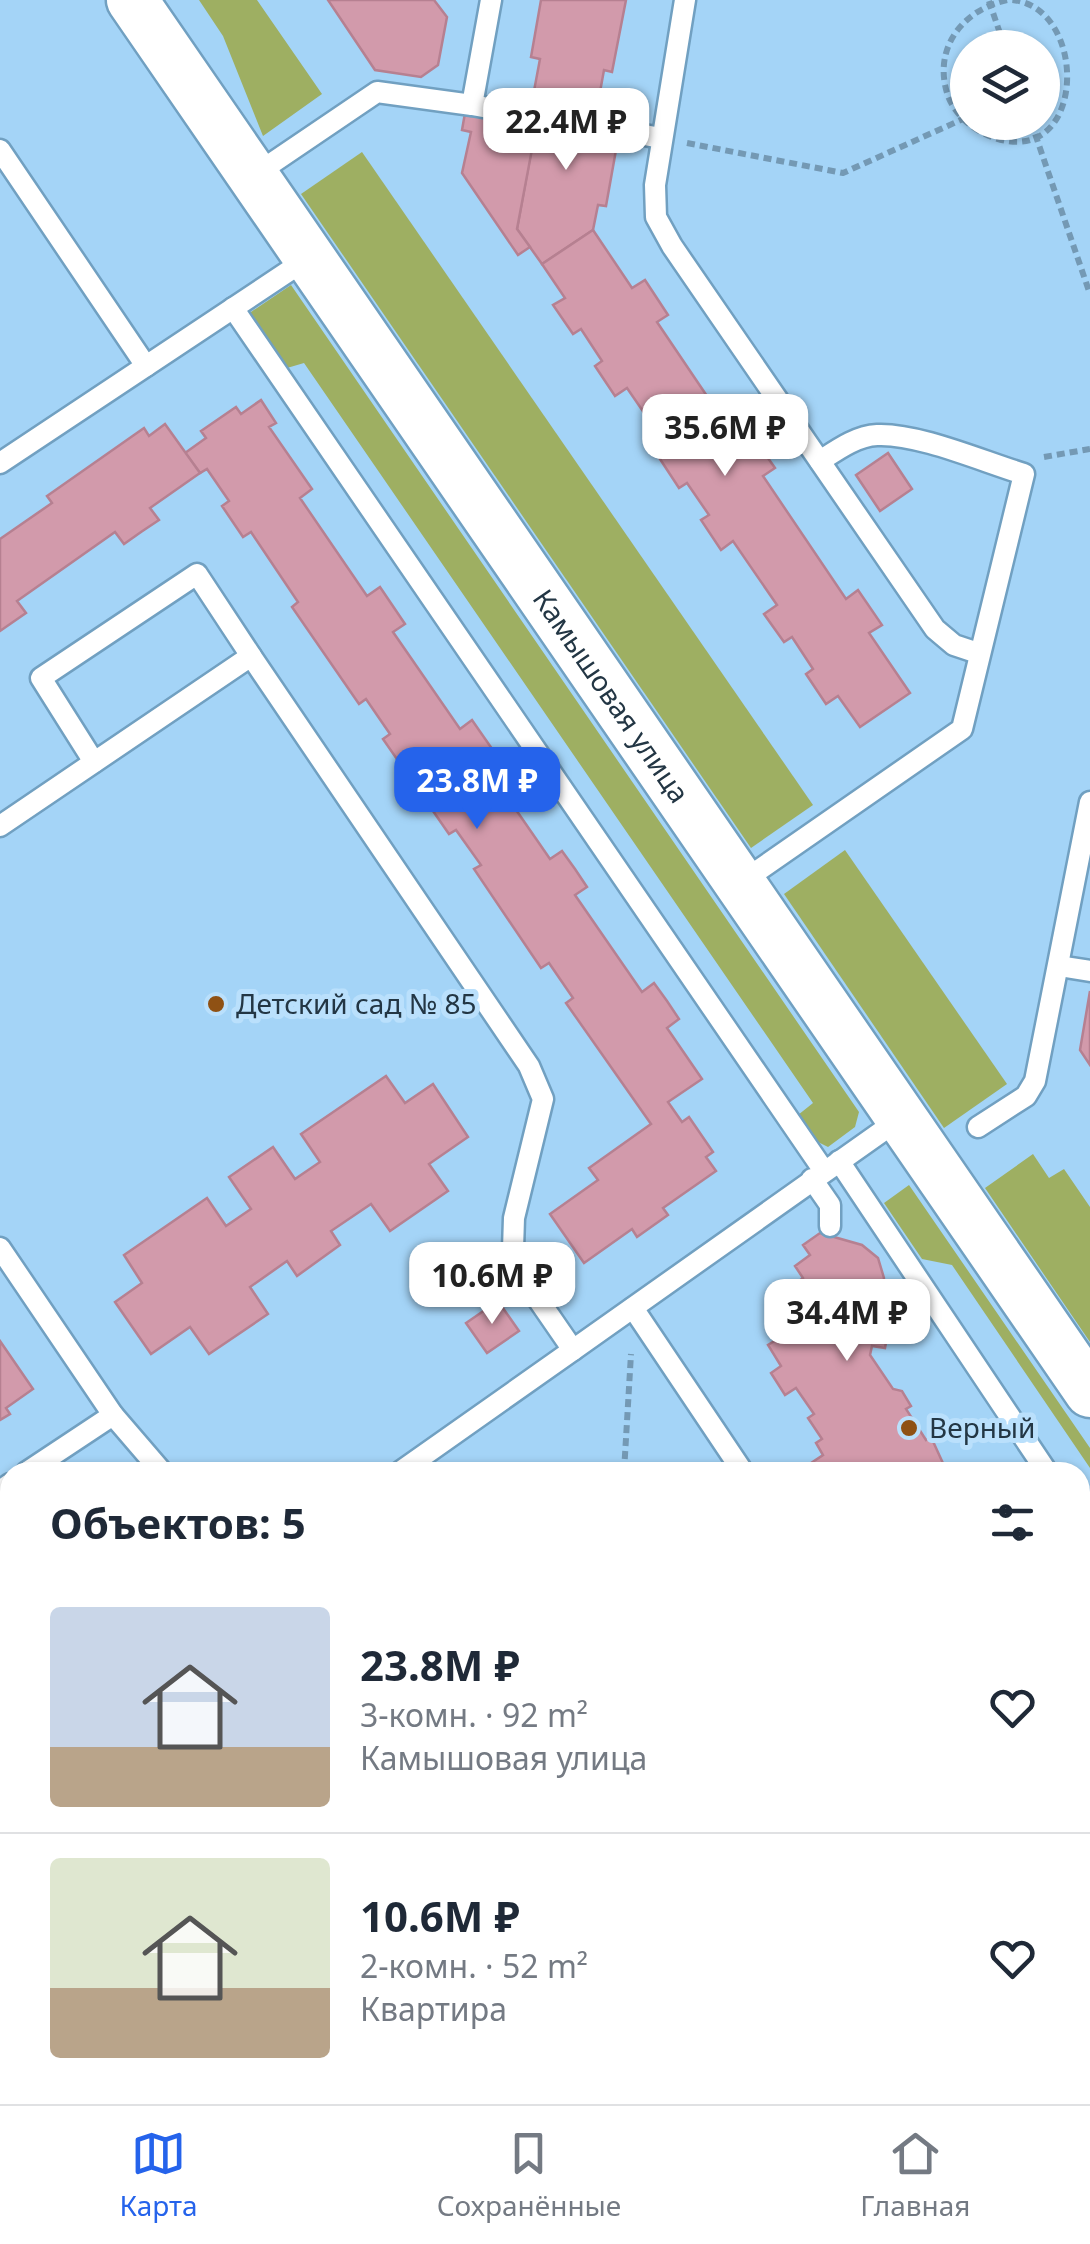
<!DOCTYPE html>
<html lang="ru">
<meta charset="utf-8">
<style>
:root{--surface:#fff;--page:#f2f2f3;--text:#1f2937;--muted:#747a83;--line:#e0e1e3;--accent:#2563eb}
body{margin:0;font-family:"Noto Sans",sans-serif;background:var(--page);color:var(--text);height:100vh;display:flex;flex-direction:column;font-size:38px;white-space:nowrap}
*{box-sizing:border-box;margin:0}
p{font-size:32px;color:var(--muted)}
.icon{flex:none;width:55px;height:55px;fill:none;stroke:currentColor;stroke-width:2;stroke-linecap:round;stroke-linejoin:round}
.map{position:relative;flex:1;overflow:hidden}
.side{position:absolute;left:0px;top:1462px;width:1090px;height:642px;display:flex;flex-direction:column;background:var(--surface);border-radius:30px 30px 0 0;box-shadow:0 2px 8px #0004}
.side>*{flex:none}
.tools{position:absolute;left:950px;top:30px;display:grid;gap:20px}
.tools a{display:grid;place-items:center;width:110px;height:110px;border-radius:50%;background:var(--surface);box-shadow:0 2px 8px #0004;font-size:50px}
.price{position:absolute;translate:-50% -85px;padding:0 22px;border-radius:20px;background:#fff;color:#222;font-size:32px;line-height:65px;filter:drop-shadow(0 2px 5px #0008)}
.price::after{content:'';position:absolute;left:50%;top:60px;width:30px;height:22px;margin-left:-15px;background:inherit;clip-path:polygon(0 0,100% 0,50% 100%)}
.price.on{background:var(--accent);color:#fff}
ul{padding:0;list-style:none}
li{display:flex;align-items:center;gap:30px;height:250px;padding:0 50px}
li+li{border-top:2px solid var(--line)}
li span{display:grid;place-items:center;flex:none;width:280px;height:200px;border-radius:10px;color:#555}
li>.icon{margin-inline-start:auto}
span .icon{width:120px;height:120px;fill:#fffc;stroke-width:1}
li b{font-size:42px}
h2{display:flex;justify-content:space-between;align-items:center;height:120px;padding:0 50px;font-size:42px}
.tabs{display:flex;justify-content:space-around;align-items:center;height:140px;border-top:2px solid var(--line);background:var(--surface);font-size:28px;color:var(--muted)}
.tabs a{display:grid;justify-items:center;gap:5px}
.tabs .on{color:var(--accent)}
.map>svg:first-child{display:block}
.green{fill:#9eaf62}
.building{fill:#d29aab;stroke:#b68091;stroke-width:2.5}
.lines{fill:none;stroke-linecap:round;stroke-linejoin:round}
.service-casing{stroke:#71a0c1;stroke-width:25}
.tertiary-casing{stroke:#71a0c1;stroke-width:55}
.path{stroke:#7499b4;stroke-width:6;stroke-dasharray:8 5;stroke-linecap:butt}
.service{stroke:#fff;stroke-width:20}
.tertiary{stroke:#fff;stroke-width:50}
.poi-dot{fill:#8f5114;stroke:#bae0fc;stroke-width:4}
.labels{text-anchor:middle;stroke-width:10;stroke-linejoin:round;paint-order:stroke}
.street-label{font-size:28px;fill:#233644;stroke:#bae0fc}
.poi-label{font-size:28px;fill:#233644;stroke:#bae0fc;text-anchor:start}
</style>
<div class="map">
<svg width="1090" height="2104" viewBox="0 0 1090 2104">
<rect width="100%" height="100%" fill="#a4d4f7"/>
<g class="green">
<path d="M 199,0 L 257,0 L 322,94 L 263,136 L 223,36 Z"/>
<path d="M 362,152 L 813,805 L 751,848 L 301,194 Z"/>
<path d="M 291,285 L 859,1112 L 855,1127 L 828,1147 L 816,1141 L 798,1115 L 813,1103 L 304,363 L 287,368 L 248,314 Z"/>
<path d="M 845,850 L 1007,1084 L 944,1128 L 784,894 Z"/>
<path d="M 1033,1154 L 1049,1178 L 1064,1169 L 1090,1207 L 1090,1342 L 985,1188 Z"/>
<path d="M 909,1185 L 1090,1448 L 1090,1468 L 952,1265 L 922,1259 L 884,1203 Z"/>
<path d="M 1080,1986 L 1090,2001 L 1090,2104 L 947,2104 L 948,2095 L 1080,2095 Z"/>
</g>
<g class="building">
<path d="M 328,0 L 434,0 L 447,17 L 438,65 L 421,77 L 375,70 Z"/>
<path d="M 541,0 L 626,0 L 612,72 L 604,70 L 598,103 L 534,91 L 540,59 L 531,57 Z"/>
<path d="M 542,92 L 615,106 L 608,149 L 616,150 L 606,206 L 598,205 L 593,230 L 542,264 L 517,229 Z"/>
<path d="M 465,113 L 536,128 L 517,229 L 530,247 L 518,255 L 462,173 L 471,132 L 462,130 Z"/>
<path d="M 593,230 L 632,288 L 645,280 L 668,315 L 657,322 L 738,442 L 751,434 L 775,468 L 763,476 L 846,599 L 858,590 L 882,625 L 869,633 L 910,693 L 860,727 L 838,696 L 826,704 L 806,674 L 813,669 L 792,637 L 784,642 L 764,614 L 777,605 L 733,541 L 721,550 L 701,520 L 709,515 L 687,483 L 679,488 L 660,459 L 671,452 L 627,388 L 615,396 L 595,366 L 602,361 L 581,329 L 573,334 L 553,305 L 565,298 L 542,264 Z"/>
<path d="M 261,400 L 276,423 L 269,427 L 312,489 L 300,498 L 367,596 L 380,587 L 405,624 L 393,632 L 460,729 L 472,720 L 497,756 L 485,765 L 550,859 L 562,851 L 575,869 L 587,887 L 575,895 L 642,992 L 654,983 L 667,1001 L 679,1019 L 667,1028 L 702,1079 L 668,1102 L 682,1122 L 689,1117 L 713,1152 L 706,1157 L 716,1171 L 663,1208 L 668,1215 L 637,1237 L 632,1229 L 584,1263 L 550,1214 L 598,1180 L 589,1168 L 651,1124 L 566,1003 L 573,998 L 549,963 L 541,968 L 474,869 L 481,865 L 456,830 L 449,834 L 383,739 L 390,734 L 366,699 L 359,704 L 292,607 L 298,602 L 251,532 L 243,537 L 222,506 L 229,501 L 207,469 L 200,473 L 185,453 L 206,438 L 201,431 L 236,407 L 241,414 Z"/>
<path d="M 165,424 L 200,473 L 150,508 L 159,520 L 141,532 L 124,544 L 115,532 L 17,601 L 26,613 L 0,631 L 0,539 L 52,503 L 47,496 L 144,428 L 149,436 Z"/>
<path d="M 888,453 L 912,489 L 880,511 L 856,475 Z"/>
<path d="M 1090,991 L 1090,1065 L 1080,1050 Z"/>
<path d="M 386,1076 L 405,1103 L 433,1084 L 468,1137 L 429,1164 L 448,1191 L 390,1231 L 371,1204 L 331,1231 L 340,1245 L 297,1276 L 287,1261 L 250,1287 L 268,1314 L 209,1354 L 190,1327 L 151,1354 L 115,1302 L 142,1283 L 124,1255 L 207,1198 L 226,1226 L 251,1209 L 229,1177 L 273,1147 L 295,1179 L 320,1162 L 301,1134 Z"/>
<path d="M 820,1233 L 862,1245 L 878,1258 L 884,1278 L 881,1297 L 894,1299 L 885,1348 L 872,1346 L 870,1355 L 893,1389 L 902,1391 L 911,1406 L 906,1409 L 926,1440 L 931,1437 L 947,1472 L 813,1472 L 808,1465 L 823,1455 L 816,1443 L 822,1439 L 808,1418 L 814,1414 L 796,1388 L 785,1395 L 771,1373 L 781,1366 L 768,1345 L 781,1337 L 785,1311 L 778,1297 L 803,1278 L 795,1266 L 810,1255 L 803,1245 Z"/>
<path d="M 498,1301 L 519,1331 L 487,1353 L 466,1323 Z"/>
<path d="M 0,1341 L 33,1389 L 6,1408 L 10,1414 L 0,1420 Z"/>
<path d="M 1085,1722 L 1090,1729 L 1090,1809 L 1080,1816 L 1080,1726 Z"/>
</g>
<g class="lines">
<g class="service-casing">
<g id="service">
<path d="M 685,0 L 655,185 L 656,217 L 672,246 L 935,629 L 954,645 L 978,653"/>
<path d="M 472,105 L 538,117"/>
<path d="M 611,129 L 661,138"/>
<path d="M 0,150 L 146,366"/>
<path d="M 253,176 L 377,92 L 472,105 L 491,0"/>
<path d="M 233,308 L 824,1171"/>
<path d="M 0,463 L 310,257"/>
<path d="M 94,762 L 41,678 L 197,574 L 251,656"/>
<path d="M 0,826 L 251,656 L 529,1066 L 543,1099 L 514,1218 L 513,1249 L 522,1276 L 573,1350 L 400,1472"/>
<path d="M 740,883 L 962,729 L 1024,474 C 984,462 918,433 877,435 C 856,436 837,450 820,461"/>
<path d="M 1059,966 L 1090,971"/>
<path d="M 978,1127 L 1026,1096 L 1035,1081 L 1090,802"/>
<path d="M 839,1161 L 1047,1472"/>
<path d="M 812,1179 L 830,1205 L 830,1226"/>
<path d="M 0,1248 L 113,1415"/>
<path d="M 633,1308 L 743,1472"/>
<path d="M 573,1350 L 901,1118"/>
<path d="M 27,1472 L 113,1415 L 162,1472"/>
<path d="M 0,1491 L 10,1484"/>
<path d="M 1080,1522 L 1090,1537"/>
<path d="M 1080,1575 L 1090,1580"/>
<path d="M 1080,1649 L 1090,1642"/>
<path d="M 0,1794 L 10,1808"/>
<path d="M 1080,1870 L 1090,1886"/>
<path d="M 0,1942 L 10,1935"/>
<path d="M 0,2071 L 10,2086"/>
<path d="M 16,2095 L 22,2104"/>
<path d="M 185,2104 L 194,2098"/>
</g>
</g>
<g class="tertiary-casing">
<g id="tertiary">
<path id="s1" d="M 132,0 L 1090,1392"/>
</g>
</g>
<g class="path">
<path d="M 1007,0 C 962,10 932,49 948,96 C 955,115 973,130 992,137 C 1087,172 1090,7 1012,0"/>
<path d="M 989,1 L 1005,48"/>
<path d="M 1031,122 L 1090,294"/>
<path d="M 687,143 L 843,173 L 963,119"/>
<path d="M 1044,457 L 1090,449"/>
<path d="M 624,1472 L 631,1354"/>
<path d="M 878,2104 L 882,2095"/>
</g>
<use href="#service" class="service"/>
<use href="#tertiary" class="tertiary"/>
</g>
<g class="poi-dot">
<circle cx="216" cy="1004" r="10"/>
<circle cx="909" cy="1428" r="10"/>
</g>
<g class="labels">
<g class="street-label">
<text dy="10" stroke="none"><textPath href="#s1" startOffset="845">Камышовая улица</textPath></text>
</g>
<g class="poi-label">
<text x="236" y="1014">Детский сад № 85</text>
<text x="929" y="1438">Верный</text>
</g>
</g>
</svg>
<div class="tools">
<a><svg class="icon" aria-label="layers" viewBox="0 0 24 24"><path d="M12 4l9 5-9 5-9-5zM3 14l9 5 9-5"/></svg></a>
</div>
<b class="price" style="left:566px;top:173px">22.4M ₽</b>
<b class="price" style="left:725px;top:479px">35.6M ₽</b>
<b class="price on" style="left:477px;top:832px">23.8M ₽</b>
<b class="price" style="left:492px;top:1327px">10.6M ₽</b>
<b class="price" style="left:847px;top:1364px">34.4M ₽</b>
<section class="side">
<h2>Объектов: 5<svg class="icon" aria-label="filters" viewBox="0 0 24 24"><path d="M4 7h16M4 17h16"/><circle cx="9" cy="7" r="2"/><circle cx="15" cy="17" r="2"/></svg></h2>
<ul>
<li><span style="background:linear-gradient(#c9d6e8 70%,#b9a48a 0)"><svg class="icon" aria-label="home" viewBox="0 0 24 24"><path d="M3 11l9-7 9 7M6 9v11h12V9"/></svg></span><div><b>23.8M ₽</b><p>3-комн. · 92 m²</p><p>Камышовая улица</p></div><svg class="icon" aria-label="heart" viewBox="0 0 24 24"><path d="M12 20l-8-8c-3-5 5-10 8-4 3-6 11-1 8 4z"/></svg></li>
<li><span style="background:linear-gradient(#dfe7d0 65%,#b9a48a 0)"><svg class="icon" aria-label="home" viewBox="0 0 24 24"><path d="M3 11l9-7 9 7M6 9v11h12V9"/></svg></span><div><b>10.6M ₽</b><p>2-комн. · 52 m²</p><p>Квартира</p></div><svg class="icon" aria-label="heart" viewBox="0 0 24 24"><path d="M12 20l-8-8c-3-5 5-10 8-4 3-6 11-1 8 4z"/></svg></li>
</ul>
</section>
</div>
<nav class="tabs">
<a class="on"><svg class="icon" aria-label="map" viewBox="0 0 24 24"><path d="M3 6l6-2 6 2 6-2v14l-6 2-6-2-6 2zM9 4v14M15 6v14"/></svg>Карта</a>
<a><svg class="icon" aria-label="saved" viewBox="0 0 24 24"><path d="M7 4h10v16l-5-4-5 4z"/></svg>Сохранённые</a>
<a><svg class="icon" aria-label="home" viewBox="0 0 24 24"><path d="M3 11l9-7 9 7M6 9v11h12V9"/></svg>Главная</a>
</nav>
